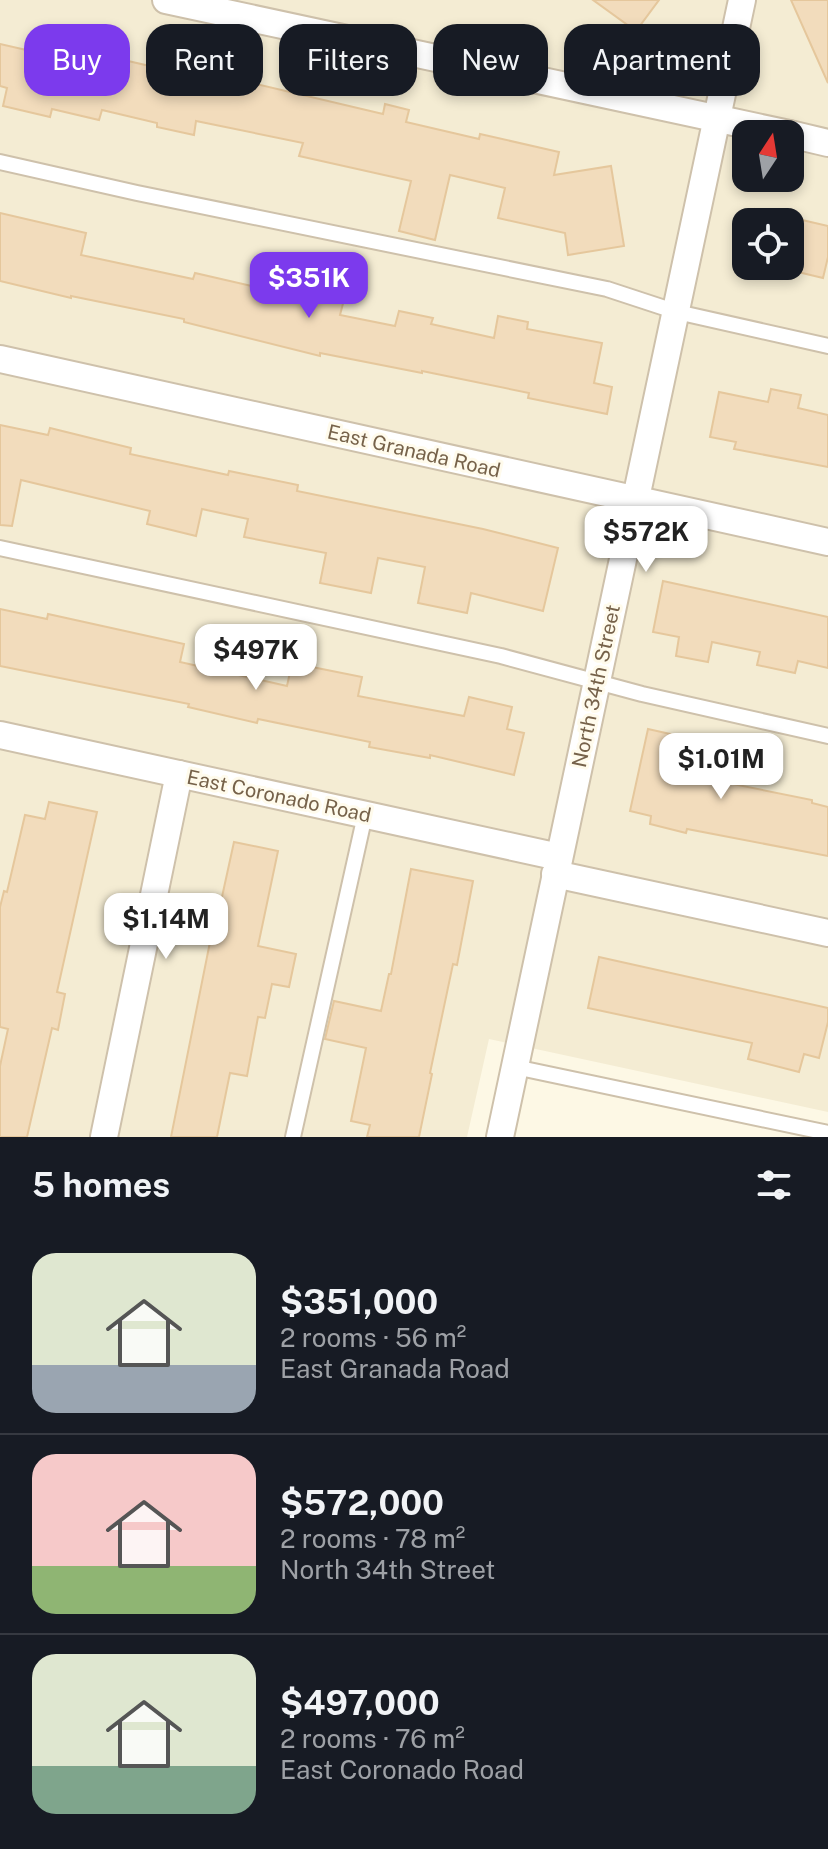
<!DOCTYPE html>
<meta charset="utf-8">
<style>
:root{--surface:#171b24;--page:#242831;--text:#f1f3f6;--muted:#9ea1a6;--line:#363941;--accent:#7c3aed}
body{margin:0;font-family:"Public Sans",sans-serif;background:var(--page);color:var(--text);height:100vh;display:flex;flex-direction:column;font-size:30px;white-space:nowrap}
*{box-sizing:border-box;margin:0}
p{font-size:26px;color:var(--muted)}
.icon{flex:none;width:44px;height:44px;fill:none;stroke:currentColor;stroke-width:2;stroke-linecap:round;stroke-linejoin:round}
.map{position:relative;height:1137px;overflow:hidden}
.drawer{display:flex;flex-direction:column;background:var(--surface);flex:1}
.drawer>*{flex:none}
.guide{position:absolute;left:24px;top:24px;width:780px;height:72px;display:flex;gap:16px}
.needle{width:52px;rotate:12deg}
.buttons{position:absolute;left:732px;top:120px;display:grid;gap:16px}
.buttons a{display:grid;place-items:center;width:72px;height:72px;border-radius:16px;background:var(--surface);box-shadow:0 4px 12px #0003;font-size:40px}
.price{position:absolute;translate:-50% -68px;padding:0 18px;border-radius:16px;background:#fff;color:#222;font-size:26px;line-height:52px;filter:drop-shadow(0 2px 4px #0008)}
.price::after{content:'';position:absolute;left:50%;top:48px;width:24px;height:18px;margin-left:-12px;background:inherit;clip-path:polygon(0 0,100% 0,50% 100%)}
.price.active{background:var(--accent);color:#fff}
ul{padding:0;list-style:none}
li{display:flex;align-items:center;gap:24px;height:200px;padding:0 32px}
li+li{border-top:2px solid var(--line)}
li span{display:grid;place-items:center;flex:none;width:224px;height:160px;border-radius:24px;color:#555}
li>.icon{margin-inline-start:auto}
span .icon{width:96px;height:96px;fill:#fffc;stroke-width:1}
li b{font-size:34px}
h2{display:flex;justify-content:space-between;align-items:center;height:96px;padding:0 32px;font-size:34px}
.pill{padding:0 28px;border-radius:24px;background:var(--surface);box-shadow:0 4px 12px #0003;font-size:28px;line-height:72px}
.pill.active{background:var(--accent);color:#fff}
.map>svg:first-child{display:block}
.residential{fill:#f4ecd3;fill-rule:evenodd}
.building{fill:#f2dcbc;stroke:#e5c79c;stroke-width:2}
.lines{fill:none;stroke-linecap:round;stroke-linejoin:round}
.lane-casing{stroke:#cec1ab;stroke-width:18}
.street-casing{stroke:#cec1ab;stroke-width:30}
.lane{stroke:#fff;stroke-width:14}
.street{stroke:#fff;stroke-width:26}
.labels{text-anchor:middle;stroke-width:6;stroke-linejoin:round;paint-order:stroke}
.street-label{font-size:20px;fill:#76624a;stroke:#fffbec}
</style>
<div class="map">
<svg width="828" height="1137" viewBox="0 0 828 1137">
<rect width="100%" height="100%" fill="#fdf8e5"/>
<path class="residential" d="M 0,0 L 828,0 L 828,1112 L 489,1039 L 467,1137 L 0,1137 ZM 746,134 L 790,134 L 790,178 L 746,178 ZM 746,222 L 790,222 L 790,266 L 746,266 Z"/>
<g class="building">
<path d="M 593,0 L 659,0 L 636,31 Z"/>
<path d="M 791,0 L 828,0 L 828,83 Z"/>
<path d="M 0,44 L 83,63 L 85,51 L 167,70 L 168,67 L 252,83 L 383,114 L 385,104 L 409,110 L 406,122 L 479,139 L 480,134 L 559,152 L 554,175 L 611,166 L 624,246 L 568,255 L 565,233 L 498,218 L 505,188 L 450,175 L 435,240 L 399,231 L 411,181 L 299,156 L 303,143 L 196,121 L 194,135 L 157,127 L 157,123 L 102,110 L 99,120 L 52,109 L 50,117 L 3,106 L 7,88 L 0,86 Z"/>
<path d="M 755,209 L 828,226 L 828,257 L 823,278 L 773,266 L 790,266 L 790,222 L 752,222 Z"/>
<path d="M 0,213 L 86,233 L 81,255 L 193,279 L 195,273 L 256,287 L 255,291 L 305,303 L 308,287 L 345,296 L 340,315 L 395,326 L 399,311 L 433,318 L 431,324 L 494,338 L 498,316 L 528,322 L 527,329 L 602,343 L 594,383 L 612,387 L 607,414 L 528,398 L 529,393 L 422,371 L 422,373 L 320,353 L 320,356 L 184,322 L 184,319 L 71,296 L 71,298 L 0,281 Z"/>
<path d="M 771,389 L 801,395 L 798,408 L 828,415 L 828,467 L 734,449 L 736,442 L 710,437 L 719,392 L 768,402 Z"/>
<path d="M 0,425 L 48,435 L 50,428 L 131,448 L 130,454 L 228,475 L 229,471 L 298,485 L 297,491 L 483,529 L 558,548 L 543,611 L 471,593 L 467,613 L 418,603 L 425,567 L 378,558 L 371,593 L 320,583 L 326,553 L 244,537 L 248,519 L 202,509 L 196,536 L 147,524 L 150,511 L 21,480 L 12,526 L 0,525 Z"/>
<path d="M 663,581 L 828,617 L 828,668 L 798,661 L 795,673 L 757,665 L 760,652 L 712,642 L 708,662 L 676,656 L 679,637 L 653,632 Z"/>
<path d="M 0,609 L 47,619 L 48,614 L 184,644 L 180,662 L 287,686 L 292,663 L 362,677 L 358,696 L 464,716 L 469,697 L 512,707 L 507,729 L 524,733 L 514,775 L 430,755 L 430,758 L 369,747 L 370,742 L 258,719 L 257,723 L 188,707 L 189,704 L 0,666 Z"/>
<path d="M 648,729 L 706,742 L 698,777 L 812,800 L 812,803 L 828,807 L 828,856 L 687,829 L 686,833 L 650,824 L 651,816 L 630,811 Z"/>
<path d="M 49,802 L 97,812 L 57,992 L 65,994 L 58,1030 L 52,1028 L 27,1137 L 0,1137 L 0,1066 L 8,1029 L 0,1027 L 0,907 L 4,891 L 7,892 L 25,815 L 45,819 Z"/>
<path d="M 234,842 L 278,851 L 258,946 L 296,954 L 289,987 L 272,984 L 265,1018 L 258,1017 L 247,1076 L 230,1073 L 217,1137 L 171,1137 L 211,937 L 213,938 Z"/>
<path d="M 411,869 L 473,881 L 457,965 L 453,964 L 430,1073 L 432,1074 L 419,1137 L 367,1137 L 370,1125 L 351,1121 L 366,1048 L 325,1039 L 334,1001 L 381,1011 L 389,974 L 391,974 Z"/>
<path d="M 599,957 L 828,1008 L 828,1022 L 819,1058 L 804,1054 L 799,1072 L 748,1059 L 752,1043 L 588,1008 Z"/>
</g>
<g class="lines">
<g class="lane-casing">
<g id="lane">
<path d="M 0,162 L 137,193 L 607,289 L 677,312 L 828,346"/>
<path d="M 0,548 L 501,656 L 642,694 L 828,736"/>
<path d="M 515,1067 L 828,1133"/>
<path d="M 293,1137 L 365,815"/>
</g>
</g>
<g class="street-casing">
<g id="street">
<path d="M 166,0 L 789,134"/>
<path d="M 790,134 L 828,143"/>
<path d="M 0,359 L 828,542"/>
<path d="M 0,735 L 559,857"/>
<path d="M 555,874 L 828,933"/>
<path d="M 104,1137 L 179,774"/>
<path d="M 500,1137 L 742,0"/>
</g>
</g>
<use href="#lane" class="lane"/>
<use href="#street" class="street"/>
</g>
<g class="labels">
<g class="street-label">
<text transform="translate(414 451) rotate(13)" y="7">East Granada Road</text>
<text transform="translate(596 686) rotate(-78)" y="7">North 34th Street</text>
<text transform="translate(279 796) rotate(12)" y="7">East Coronado Road</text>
</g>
</g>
</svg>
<div class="buttons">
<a><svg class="needle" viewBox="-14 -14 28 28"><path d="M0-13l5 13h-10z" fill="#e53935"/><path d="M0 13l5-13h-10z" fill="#9ea1a6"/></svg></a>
<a><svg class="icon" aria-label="locate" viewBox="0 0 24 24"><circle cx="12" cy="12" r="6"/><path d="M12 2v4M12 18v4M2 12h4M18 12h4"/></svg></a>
</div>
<b class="price active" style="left:309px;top:320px">$351K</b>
<b class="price" style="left:646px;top:574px">$572K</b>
<b class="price" style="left:256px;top:692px">$497K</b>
<b class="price" style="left:721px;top:801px">$1.01M</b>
<b class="price" style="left:166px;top:961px">$1.14M</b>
<div class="guide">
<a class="pill active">Buy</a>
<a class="pill">Rent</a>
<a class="pill">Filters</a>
<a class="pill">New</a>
<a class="pill">Apartment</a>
</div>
</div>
<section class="drawer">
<h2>5 homes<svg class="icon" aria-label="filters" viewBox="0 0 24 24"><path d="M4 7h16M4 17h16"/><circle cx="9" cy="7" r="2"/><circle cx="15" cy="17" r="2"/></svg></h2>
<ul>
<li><span style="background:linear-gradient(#dfe7d0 70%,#9aa5b1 0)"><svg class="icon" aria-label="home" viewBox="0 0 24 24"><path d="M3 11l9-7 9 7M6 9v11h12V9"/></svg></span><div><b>$351,000</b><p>2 rooms · 56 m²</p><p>East Granada Road</p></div></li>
<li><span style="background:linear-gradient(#f6c9c9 70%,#8fb573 0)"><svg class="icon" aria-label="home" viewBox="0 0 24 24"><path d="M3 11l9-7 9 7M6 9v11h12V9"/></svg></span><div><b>$572,000</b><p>2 rooms · 78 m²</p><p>North 34th Street</p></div></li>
<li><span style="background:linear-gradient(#dfe7d0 70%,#7fa58c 0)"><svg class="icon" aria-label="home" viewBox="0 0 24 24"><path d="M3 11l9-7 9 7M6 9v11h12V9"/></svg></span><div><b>$497,000</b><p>2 rooms · 76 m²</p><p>East Coronado Road</p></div></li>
</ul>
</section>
